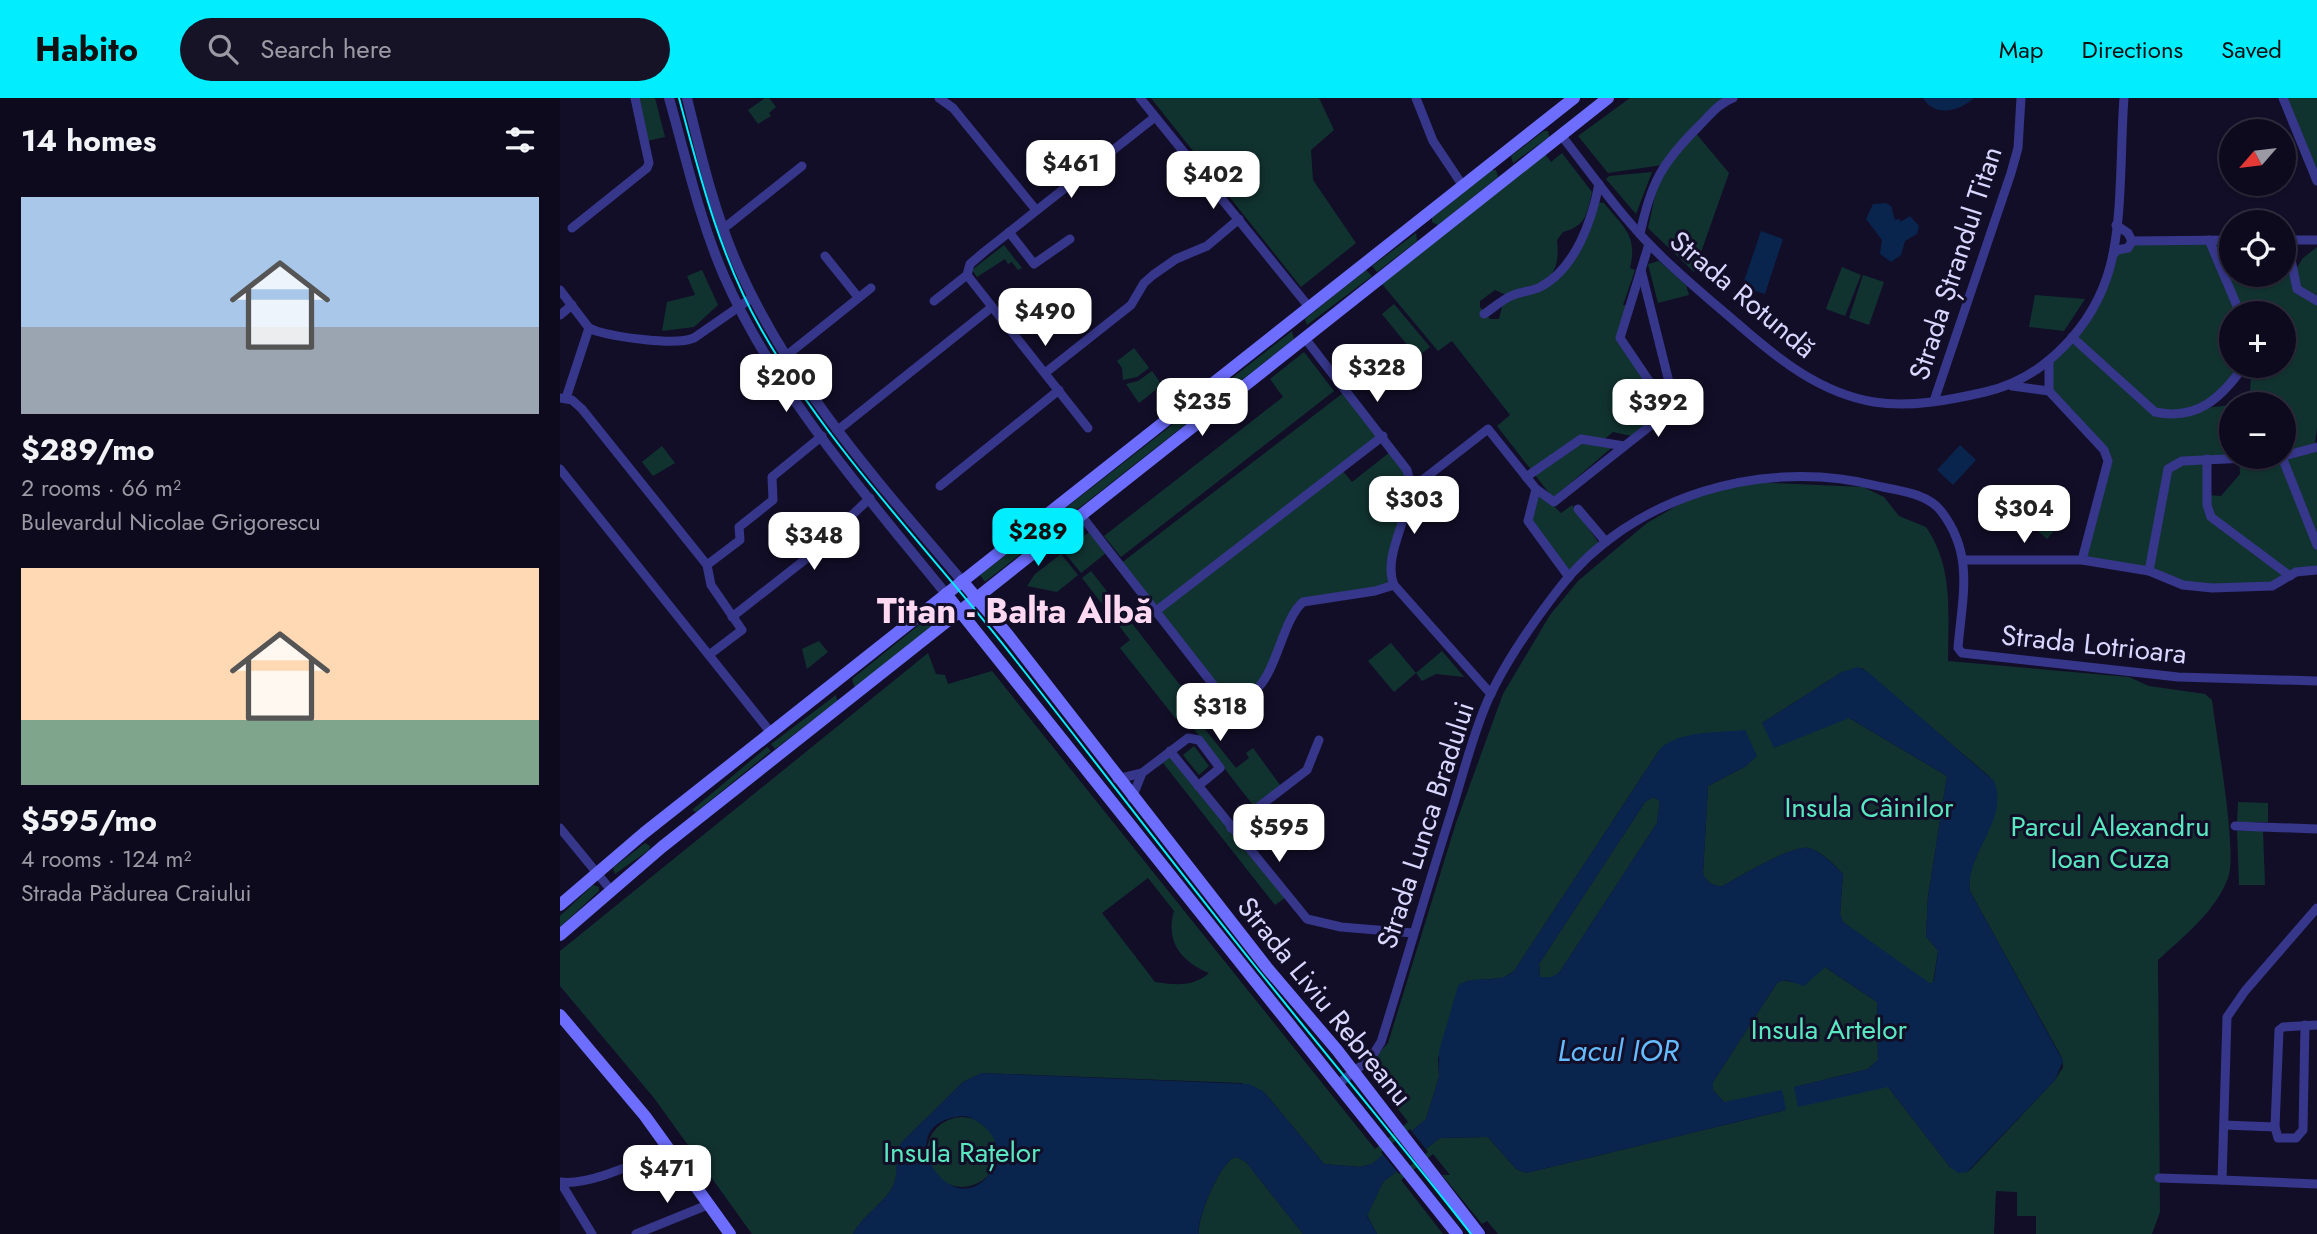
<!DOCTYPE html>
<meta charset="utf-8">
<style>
:root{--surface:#0e0a1e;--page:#171327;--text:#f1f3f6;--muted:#9b9aa4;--line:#2e2b3c;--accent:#02eeff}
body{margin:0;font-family:Jost,sans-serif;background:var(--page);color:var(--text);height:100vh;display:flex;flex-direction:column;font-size:26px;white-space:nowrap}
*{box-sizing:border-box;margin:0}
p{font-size:23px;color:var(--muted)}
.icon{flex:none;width:38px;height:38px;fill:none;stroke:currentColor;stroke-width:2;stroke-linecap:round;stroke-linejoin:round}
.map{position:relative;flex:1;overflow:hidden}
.details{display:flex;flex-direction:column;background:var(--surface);width:560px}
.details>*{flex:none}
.needle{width:46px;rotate:242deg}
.buttons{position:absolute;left:1659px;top:21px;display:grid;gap:14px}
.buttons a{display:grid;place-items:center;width:77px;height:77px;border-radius:50%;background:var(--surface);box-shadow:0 2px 5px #0004,0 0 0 2px var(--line);font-size:35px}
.price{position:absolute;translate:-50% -60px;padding:0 16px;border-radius:14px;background:#fff;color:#222;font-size:23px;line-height:46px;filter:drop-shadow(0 2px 4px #0008)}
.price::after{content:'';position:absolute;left:50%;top:42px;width:21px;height:16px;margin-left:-10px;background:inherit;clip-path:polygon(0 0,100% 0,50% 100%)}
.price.current{background:var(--accent);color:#111}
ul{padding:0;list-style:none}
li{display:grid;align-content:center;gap:14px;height:371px;padding:0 21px}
li span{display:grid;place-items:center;height:217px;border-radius:0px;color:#555}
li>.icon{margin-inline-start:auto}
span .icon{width:126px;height:126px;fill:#fffc;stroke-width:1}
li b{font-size:30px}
h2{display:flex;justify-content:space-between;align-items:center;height:84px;padding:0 21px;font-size:30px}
header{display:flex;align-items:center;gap:42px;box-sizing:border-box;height:98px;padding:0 35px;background:var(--accent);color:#111}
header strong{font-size:33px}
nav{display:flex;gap:38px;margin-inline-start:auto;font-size:24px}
.search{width:490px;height:63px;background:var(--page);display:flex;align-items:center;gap:18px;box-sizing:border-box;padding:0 24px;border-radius:38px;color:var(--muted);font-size:26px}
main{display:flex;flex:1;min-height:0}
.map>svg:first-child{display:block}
.green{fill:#113330;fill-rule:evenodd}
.water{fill:#09244d;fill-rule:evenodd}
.pier{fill:#120e28}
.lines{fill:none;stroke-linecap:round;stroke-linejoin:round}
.minor{stroke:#36368a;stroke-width:9}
.tertiary{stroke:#36368a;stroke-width:10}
.secondary{stroke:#6d6eff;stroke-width:12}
.tram{stroke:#02eeff;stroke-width:2}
.labels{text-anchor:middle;stroke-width:6;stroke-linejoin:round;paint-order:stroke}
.street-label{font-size:28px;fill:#d9d6ff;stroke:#120e28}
.park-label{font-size:28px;fill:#59e7bf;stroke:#120e28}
.water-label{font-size:30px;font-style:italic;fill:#64bcff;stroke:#120e28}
.district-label{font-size:35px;font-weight:bold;fill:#ffd8f2;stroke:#120e28}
</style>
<header>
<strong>Habito</strong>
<div class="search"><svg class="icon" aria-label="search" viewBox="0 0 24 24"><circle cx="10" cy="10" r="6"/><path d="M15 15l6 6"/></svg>Search here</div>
<nav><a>Map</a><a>Directions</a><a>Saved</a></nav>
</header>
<main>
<section class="details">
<h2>14 homes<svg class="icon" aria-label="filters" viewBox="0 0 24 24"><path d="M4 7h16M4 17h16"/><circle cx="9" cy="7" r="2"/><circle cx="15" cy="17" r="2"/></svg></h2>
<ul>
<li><span style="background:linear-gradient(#a9c7e8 60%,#9aa5b1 0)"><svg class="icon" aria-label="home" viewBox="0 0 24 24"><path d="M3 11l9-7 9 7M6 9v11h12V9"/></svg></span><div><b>$289/mo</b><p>2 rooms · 66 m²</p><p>Bulevardul Nicolae Grigorescu</p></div></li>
<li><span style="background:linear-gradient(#ffd9b3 70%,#7fa58c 0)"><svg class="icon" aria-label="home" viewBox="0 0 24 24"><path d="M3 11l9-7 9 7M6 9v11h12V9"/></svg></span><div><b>$595/mo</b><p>4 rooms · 124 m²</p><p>Strada Pădurea Craiului</p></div></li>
</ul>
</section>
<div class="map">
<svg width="1757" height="1136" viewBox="0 0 1757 1136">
<rect width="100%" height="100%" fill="#120e28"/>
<g class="green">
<path d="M 77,0 L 95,0 L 105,39 L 87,43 Z"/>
<path d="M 205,0 L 209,0 L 216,9 L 209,15 L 211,18 L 198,26 L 188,12 Z"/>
<path d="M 591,0 L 759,0 L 774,32 L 751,52 L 753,82 L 796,145 L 741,189 Z"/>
<path d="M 1070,0 L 1173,0 L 1134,33 L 1169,75 L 1134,174 L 1088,130 L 1102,67 L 1048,75 L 1018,38 Z"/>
<path d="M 1723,0 L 1757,0 L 1757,83 Z"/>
<path d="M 984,33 L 988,33 L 989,39 L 953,65 L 951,58 Z"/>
<path d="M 1002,55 L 1032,94 C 1027,116 1026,128 1003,134 L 997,142 C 1002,185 980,185 946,197 L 935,192 L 920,203 L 920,209 L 930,221 L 939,221 L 944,201 L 977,191 L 1010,159 L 1035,104 L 1044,105 C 1063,129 1078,137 1070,170 L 1075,172 L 1063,207 L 1069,208 L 1060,236 L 1108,311 L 1076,339 L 1053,334 L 1042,343 L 1056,346 L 993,400 L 937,328 L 950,317 L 892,243 L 878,253 L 822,186 L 985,56 L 991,64 Z"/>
<path d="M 932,72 L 936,72 L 938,79 L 878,127 L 872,124 L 872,120 Z"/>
<path d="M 1092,74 L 1076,116 L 1046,81 L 1049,78 Z"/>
<path d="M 856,135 L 857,143 L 817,174 L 812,168 Z"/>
<path d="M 1671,142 L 1671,177 L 1724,177 L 1724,142 L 1733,176 L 1743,160 L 1757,149 L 1757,330 L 1754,350 L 1757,349 L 1757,472 L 1743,472 L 1719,486 L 1637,489 L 1589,473 L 1522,462 L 1548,363 L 1489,293 L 1489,263 L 1528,216 L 1553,157 L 1571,146 ZM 1671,215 L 1724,215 L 1724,268 L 1692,268 L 1690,293 L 1682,306 L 1724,306 L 1724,359 L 1671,359 L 1671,307 L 1646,310 L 1684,268 L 1671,268 ZM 1679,360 L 1680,376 L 1661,398 L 1647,397 L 1648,361 Z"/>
<path d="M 444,147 L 462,170 L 458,172 L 452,164 L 448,166 L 445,161 L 417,179 L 412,172 Z"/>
<path d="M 1099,163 L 1126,187 L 1129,197 L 1098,205 L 1088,166 Z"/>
<path d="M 1282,169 L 1301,177 L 1285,218 L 1266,211 Z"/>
<path d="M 142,172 L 158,207 L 134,229 L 102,233 L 107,204 L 135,197 L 127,178 Z"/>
<path d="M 806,172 L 812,178 L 747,227 L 745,221 Z"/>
<path d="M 1303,177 L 1324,184 L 1309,227 L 1289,220 Z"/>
<path d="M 1475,197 L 1525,201 L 1504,233 L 1469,229 Z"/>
<path d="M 834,206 L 870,249 L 857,259 L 822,216 Z"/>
<path d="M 732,233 L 734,241 L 425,484 L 420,477 Z"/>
<path d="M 574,250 L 589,270 L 577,279 L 563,282 L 562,270 L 557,263 Z"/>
<path d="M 744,254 L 774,293 L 561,459 L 544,438 L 723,299 L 710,281 Z"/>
<path d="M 592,273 L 602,287 L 579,305 L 566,286 L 578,283 Z"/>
<path d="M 787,292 L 823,338 L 781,371 L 792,384 L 834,351 L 850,380 L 831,467 L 834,487 L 743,504 L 701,588 L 666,597 L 560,466 Z"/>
<path d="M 102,348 L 115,365 L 93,378 L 82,364 Z"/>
<path d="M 1189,384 L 1303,389 L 1324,399 L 1339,418 L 1366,429 C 1394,469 1388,517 1388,563 L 1569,579 L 1589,588 L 1645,596 L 1652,602 C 1656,636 1678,755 1668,780 C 1656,813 1623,839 1598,862 L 1600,1114 L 1592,1136 L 1476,1136 L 1476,1118 L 1457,1118 L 1457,1094 L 1436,1093 L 1434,1136 L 938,1136 L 927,1123 L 922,1126 L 882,1077 L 890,1077 L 873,1056 L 841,1082 L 883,1136 L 817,1136 L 807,1117 L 823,1084 L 880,1040 L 928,1039 L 956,1071 L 966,1075 L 1226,1012 L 1164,1004 L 1153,992 L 1153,984 L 1217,885 L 1222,882 C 1257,890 1240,883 1265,869 L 1317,904 L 1318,962 L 1308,971 L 1235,989 L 1328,989 L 1390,1069 L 1407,1074 L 1411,1071 L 1495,982 L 1503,969 L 1502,960 L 1410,793 L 1409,777 L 1422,745 L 1430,679 L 1302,570 L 1282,574 L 1202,625 L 1289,620 L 1387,678 L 1368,799 L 1366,838 L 1378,853 L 1373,885 L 1367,886 L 1283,824 L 1280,816 L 1283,776 C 1276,768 1260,752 1248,750 C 1232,747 1179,779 1163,788 C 1155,789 1145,784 1143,775 L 1148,688 L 1186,668 L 1194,660 C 1164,651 1122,625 1098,654 L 954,873 L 943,880 L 906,883 L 878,960 L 879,979 L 866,1021 L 812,1066 L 800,1069 L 764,1066 L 704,994 L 681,985 L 422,975 L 403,984 L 342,1044 C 334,1058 340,1074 333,1088 C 324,1106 303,1117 293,1136 L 192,1136 L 94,1000 L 0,888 L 0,853 L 368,555 L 376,576 L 385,577 L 388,586 L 432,573 L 815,1051 L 848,1024 L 806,969 L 828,945 L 896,725 L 943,596 L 990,517 L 1018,483 L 1087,425 L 1139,395 ZM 588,780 L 614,813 C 605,844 622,864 649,875 C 634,889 614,887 595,884 L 542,815 Z"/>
<path d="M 1465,388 L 1503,422 L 1487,441 L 1449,407 Z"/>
<path d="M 976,391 L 1001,415 L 1012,407 L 1041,448 L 1009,479 L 971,430 Z"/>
<path d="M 529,434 L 546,455 L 521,475 L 504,454 Z"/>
<path d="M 501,456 L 518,477 L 497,494 L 467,488 L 475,476 Z"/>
<path d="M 531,473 L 627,596 L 621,601 L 676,670 L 689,660 L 686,655 L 693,650 L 723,691 L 696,711 L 623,617 L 616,621 L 560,550 L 570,542 L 522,480 Z"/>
<path d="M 375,514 L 381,521 L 298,588 L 294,588 L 292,581 Z"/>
<path d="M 259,543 L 268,554 L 247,571 L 242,551 Z"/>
<path d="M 831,545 L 856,575 L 882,553 L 904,579 L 876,576 L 862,583 L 856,575 L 834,594 L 808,563 Z"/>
<path d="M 276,597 L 277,603 L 215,651 L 211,646 Z"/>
<path d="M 634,648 L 649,668 L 639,677 L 623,657 Z"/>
<path d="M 207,649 L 211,653 L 136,714 L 132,712 Z"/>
<path d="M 610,656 L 725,800 L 715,807 L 603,665 L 598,669 L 596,667 Z"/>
<path d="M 1093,699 L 1100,703 L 1097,725 L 999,875 L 994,879 L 980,879 L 979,866 L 1085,704 Z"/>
<path d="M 1678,704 L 1708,705 L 1708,724 L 1677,724 Z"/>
<path d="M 698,720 L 714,741 L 697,753 L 681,732 Z"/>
<path d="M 1677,733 L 1703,733 L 1705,787 L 1679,787 Z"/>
<path d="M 85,745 L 90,748 L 89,752 L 55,776 L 53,770 Z"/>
<path d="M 33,787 L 39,789 L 39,793 L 0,829 L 0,818 Z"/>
<circle cx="402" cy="1054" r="35"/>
<path d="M 676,1059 L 686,1064 L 743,1136 L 639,1136 C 636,1122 661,1061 676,1059 Z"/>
</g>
<g class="water">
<path d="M 1363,0 L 1414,0 C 1400,13 1375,20 1363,0 Z"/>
<path d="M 1326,105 L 1331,108 L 1335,122 L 1340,121 L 1340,124 L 1350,118 L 1359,128 L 1357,136 L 1345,143 L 1341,157 L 1331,164 L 1320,156 L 1322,142 L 1306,121 L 1313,106 Z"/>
<path d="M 1201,133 L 1223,141 L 1205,196 L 1182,189 Z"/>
<path d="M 1400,347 L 1416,362 L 1393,387 L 1377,372 Z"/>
<path d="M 1298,569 L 1308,574 L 1434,683 C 1450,722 1405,755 1410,793 L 1503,963 L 1495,982 L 1407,1074 L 1398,1075 L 1390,1069 L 1328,989 L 1238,1009 L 1234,989 L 1308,971 L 1318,962 L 1317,904 L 1265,869 L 1244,888 L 1225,882 L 1217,885 L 1153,984 L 1153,992 L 1164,1004 L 1222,992 L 1226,1012 L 966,1075 L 956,1071 L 928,1039 L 880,1040 L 823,1084 L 807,1118 L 817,1136 L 743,1136 L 686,1064 L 676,1059 C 661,1061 636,1122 639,1136 L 293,1136 C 303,1117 324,1106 333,1088 C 340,1073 333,1057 342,1044 L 403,984 L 422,975 L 689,986 L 704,994 L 764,1066 L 800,1069 L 812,1066 L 866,1021 L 879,979 L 879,953 L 898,888 C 914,875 938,888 954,873 L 1100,651 C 1120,632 1159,635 1185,632 L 1197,658 L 1186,668 L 1148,688 L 1143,775 C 1145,784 1155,789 1163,788 C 1179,779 1232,747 1248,750 C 1260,752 1275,768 1283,776 L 1280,816 L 1283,824 L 1371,886 L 1374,882 L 1378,853 L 1366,838 L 1368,799 L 1387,678 L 1289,620 L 1214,650 L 1202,625 L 1282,574 ZM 1093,699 L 1100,703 L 1097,725 L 999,875 L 991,879 L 980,879 L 979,866 L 1085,704 ZM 406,1018 C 429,1026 446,1048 432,1072 C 394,1134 321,1021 406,1018 Z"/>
</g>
<path class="pier" d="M 850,1031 L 868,1054 L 839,1076 L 821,1054 Z"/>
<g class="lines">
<g class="minor">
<path d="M 379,0 L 393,10 L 476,112"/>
<path d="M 580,0 L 749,209"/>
<path d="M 856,0 L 873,43 L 903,88"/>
<path d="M 1723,0 L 1757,83"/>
<path d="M 1001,37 C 1030,74 1058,114 1091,148 C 1118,176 1149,201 1178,226 C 1218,261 1260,295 1314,304 C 1350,310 1390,302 1425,294 C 1484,281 1534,228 1550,169 C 1563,121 1560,51 1564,0"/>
<path d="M 12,130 L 87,70 L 89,65 L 75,0"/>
<path d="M 163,131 L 242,68"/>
<path d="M 449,134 L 474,166 L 510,141"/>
<path d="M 1080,136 C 1091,84 1102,65 1139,28 C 1150,17 1159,5 1173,0"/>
<path d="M 1649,142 L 1680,215"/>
<path d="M 1724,142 L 1757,142"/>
<path d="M 1727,142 L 1737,191 L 1757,203"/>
<path d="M 1572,143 L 1671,142"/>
<path d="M 1089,146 L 1060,240 L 1108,311"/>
<path d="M 1553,157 L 1557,152 L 1568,150 L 1572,143 L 1568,135 L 1556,127"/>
<path d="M 265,158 L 298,199"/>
<path d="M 407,177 L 528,330"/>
<path d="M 0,192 L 29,230 L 36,233 C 56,239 115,248 134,240 L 193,199"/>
<path d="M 374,203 L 407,177 L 410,166 L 424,154 L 595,19"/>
<path d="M 924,216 C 933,210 942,202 951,198 C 961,193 972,194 982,188 C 1016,169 1032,122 1039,86"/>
<path d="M 0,217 L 12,207"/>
<path d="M 744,239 L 847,372 C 860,409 820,453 834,487 L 931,596"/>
<path d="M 1512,239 L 1595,314 C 1637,323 1661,300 1684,268"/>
<path d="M 226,258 L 311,190"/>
<path d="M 1489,263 L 1489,293"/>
<path d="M 485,275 L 571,207 L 584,185 L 593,177 L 616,161 L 647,148 L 679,121"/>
<path d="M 1452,288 L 1489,293 L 1544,352 L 1548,363 L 1522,462"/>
<path d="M 0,300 L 12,302 L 22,311 L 147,467 L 151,487 L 182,532 L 149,557"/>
<path d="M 6,300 L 29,230"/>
<path d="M 1374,303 L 1451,75 L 1458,50 L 1461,0"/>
<path d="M 278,332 L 432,209"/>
<path d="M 1724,358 L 1757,349"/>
<path d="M 1722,359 L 1757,447"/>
<path d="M 1647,361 L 1647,407 L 1651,419 L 1730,478"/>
<path d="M 0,371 L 212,636"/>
<path d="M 966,379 L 1021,341 L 1064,348"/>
<path d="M 380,388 L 499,292"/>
<path d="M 851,391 L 928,331 L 976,391 L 994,404 L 1095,324 L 1110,306 L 1111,292 L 1081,172"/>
<path d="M 976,391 L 968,423 L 1009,479"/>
<path d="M 1018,411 L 1046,444"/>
<path d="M 520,416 L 658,593 C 715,623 714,529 743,504 L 815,493 L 834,487"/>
<path d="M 1405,462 L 1522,462 L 1589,473 L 1623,487 L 1652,490 L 1712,488 L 1736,474 L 1757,472"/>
<path d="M 147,467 L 180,442 L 179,429 L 213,402 L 212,379 L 262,338"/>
<path d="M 1589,473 L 1608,371 L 1622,363 L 1711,359"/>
<path d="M 596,513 L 823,338"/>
<path d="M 172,519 L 247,460 L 310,400"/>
<path d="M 610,653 L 747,821 L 781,829 L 853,835"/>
<path d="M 557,681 L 582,675 L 628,640 L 639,642 L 660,670 L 638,688"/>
<path d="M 572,700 L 582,675"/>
<path d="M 1675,728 L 1757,731"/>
<path d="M 0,730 L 50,791"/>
<path d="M 671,730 L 747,672 L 759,642"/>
<path d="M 1757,810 L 1685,893 L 1667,919 L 1662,1082 L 1757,1086"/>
<path d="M 777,987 L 811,960 L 821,944 C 845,867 867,791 891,715 C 902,680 911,643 925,609 C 942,568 971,527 998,492 C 1071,397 1204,359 1318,388 C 1339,393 1367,395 1381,413 C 1415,457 1402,499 1398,550 L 1402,555 L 1618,579 L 1757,583"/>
<path d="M 1664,1027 L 1715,1029 L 1719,932 L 1723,929 L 1757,927"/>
<path d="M 1715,1029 L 1718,1040 L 1736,1040 L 1743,1032 L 1745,927"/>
<path d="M 1599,1080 L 1662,1082"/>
<path d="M 0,1084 C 31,1088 80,1063 110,1051"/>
<path d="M 1,1085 L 32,1136"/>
<path d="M 76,1136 L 150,1106"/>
</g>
<g class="tertiary">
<path d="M 109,0 C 126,60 139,120 164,178 C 216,296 306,397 386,496"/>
<path d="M 127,0 C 141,57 154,114 178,168 C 230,287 319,385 402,483"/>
</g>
<g class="secondary">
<path d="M 402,483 L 448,537 L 708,871 L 777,952 L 919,1136"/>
<path d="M 386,496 L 897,1136"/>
<path d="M 0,807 L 84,735 L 1014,0"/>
<path d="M 0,837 L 102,749 L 1048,0"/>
<path d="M 0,917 L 85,1018 L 170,1136"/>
</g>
<path class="tram" d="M 119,0 C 140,79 160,159 201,231 C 270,353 372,454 457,564 C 537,666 615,768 695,868 C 767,958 841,1046 911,1136"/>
</g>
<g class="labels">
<g class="street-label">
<text transform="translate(1395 165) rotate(-72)" y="10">Strada Ștrandul Titan</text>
<text transform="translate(1183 196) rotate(40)" y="10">Strada Rotundă</text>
<text transform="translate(1534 546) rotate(6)" y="10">Strada Lotrioara</text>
<text transform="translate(865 727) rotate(-72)" y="10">Strada Lunca Bradului</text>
<text transform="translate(765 903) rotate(51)" y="10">Strada Liviu Rebreanu</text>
</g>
<g class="park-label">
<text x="1309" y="719">Insula Câinilor</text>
<text x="1550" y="738">Parcul Alexandru<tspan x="1550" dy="32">Ioan Cuza</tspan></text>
<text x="1269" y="941">Insula Artelor</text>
<text x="402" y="1064">Insula Rațelor</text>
</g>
<g class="water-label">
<text x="1058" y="963">Lacul IOR</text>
</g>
<g class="district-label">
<text x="455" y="525">Titan - Balta Albă</text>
</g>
</g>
</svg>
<div class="buttons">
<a><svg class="needle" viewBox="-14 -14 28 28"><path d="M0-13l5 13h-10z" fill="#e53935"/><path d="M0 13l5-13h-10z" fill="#9b9aa4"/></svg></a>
<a><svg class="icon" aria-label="locate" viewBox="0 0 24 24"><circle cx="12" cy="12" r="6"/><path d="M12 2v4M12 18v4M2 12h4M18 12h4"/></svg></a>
<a>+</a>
<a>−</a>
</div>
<b class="price" style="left:511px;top:102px">$461</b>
<b class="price" style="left:653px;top:113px">$402</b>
<b class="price" style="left:485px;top:250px">$490</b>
<b class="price" style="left:817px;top:306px">$328</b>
<b class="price" style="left:226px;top:316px">$200</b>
<b class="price" style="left:642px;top:340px">$235</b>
<b class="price" style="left:1098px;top:341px">$392</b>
<b class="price" style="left:854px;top:438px">$303</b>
<b class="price" style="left:1464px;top:447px">$304</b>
<b class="price current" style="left:478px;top:470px">$289</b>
<b class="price" style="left:254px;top:474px">$348</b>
<b class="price" style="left:660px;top:645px">$318</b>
<b class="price" style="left:719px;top:766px">$595</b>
<b class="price" style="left:107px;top:1107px">$471</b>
</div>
</main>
